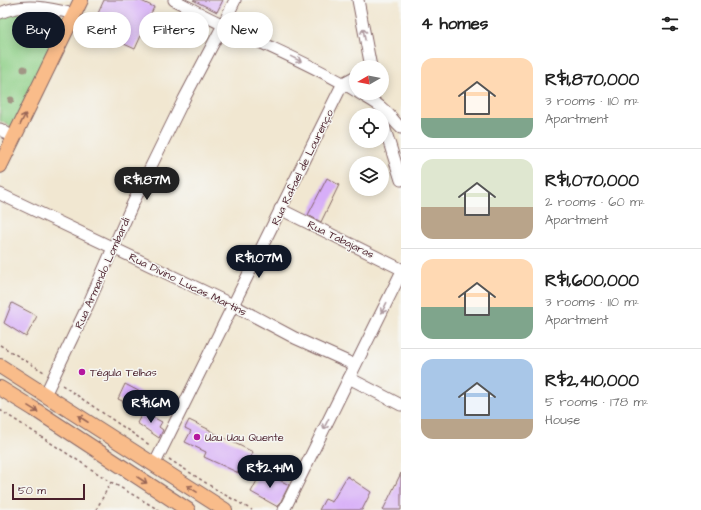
<!DOCTYPE html>
<meta charset="utf-8">
<style>
:root{--surface:#fff;--page:#f2f2f2;--text:#222;--muted:#767676;--line:#e0e0e0;--accent:#111827}
body{margin:0;font-family:"Architects Daughter",sans-serif;background:var(--page);color:var(--text);height:100vh;display:flex;flex-direction:column;font-size:15px;white-space:nowrap}
*{box-sizing:border-box;margin:0}
p{font-size:13px;color:var(--muted)}
.icon{flex:none;width:22px;height:22px;fill:none;stroke:currentColor;stroke-width:2;stroke-linecap:round;stroke-linejoin:round}
.map{position:relative;flex:1;overflow:hidden}
.drawer{display:flex;flex-direction:column;background:var(--surface);width:300px}
.drawer>*{flex:none}
.guide{position:absolute;left:12px;top:12px;width:329px;height:36px;display:flex;gap:8px}
.needle{width:26px;rotate:261deg}
.buttons{position:absolute;left:349px;top:60px;display:grid;gap:8px}
.buttons a{display:grid;place-items:center;width:40px;height:40px;border-radius:50%;background:var(--surface);box-shadow:0 2px 10px #0003;font-size:20px}
.scale{position:absolute;left:12px;bottom:10px;width:73px;box-sizing:border-box;padding-left:4px;border:2px solid #4a1f2b;border-top:0;font-size:11px;line-height:14px;white-space:nowrap;color:#4a1f2b;-webkit-text-stroke:3px #f6f6f2;paint-order:stroke}
.price{position:absolute;translate:-50% -34px;padding:0 9px;border-radius:14px;background:var(--accent);color:#fff;font-size:13px;line-height:26px;filter:drop-shadow(0 1px 2px #0008)}
.price::after{content:'';position:absolute;left:50%;top:24px;width:12px;height:9px;margin-left:-6px;background:inherit;clip-path:polygon(0 0,100% 0,50% 100%)}
.price.selected{background:#222;color:#fff}
ul{padding:0;list-style:none}
li{display:flex;align-items:center;gap:12px;height:100px;padding:0 20px}
li+li{border-top:1px solid var(--line)}
li span{display:grid;place-items:center;flex:none;width:112px;height:80px;border-radius:12px;color:#555}
li>.icon{margin-inline-start:auto}
span .icon{width:48px;height:48px;fill:#fffc;stroke-width:1}
li b{font-size:17px}
h2{display:flex;justify-content:space-between;align-items:center;height:48px;padding:0 20px;font-size:17px}
.pill{padding:0 14px;border-radius:18px;background:var(--surface);box-shadow:0 2px 10px #0003;font-size:14px;line-height:36px}
.pill.selected{background:var(--accent);color:#fff}
main{display:flex;flex:1;min-height:0}
.map>svg:first-child{display:block}
.green{fill:#8fd088;stroke:#6c785a}
.building{fill:#d7aef8}
.lines{fill:none;stroke-linecap:round;stroke-linejoin:round}
.minor-casing{stroke:#846565;stroke-width:13}
.major-casing{stroke:#846565;stroke-width:16}
.path{stroke:#846565;stroke-width:1.5;stroke-dasharray:3 3;stroke-linecap:butt}
.minor{stroke:#fff;stroke-width:11}
.major{stroke:#f9bc8a;stroke-width:14}
.tree{fill:#a19685}
.oneway{stroke:#ae9aa0}
.oneway2{stroke:#996656}
.poi-dot{fill:#b5179e;stroke:#f6f6f2;stroke-width:1.5}
.labels{text-anchor:middle;stroke-width:3;stroke-linejoin:round;paint-order:stroke}
.street-label{font-size:11px;fill:#4a1f2b;stroke:#f6f6f2}
.poi-label{font-size:11px;fill:#4a1f2b;stroke:#f6f6f2;text-anchor:start}
</style>
<main>
<div class="map">
<svg width="401" height="510" viewBox="0 0 401 510">
<rect width="100%" height="100%" fill="#f6f6f2"/>
<filter id="ink" filterUnits="userSpaceOnUse"><feTurbulence type="fractalNoise" baseFrequency=".025" numOctaves="2"/><feDisplacementMap in="SourceGraphic" scale="8" xChannelSelector="R" yChannelSelector="G"/><feConvolveMatrix kernelMatrix="1 2 1 2 8 2 1 2 1" color-interpolation-filters="sRGB"/></filter>
<filter id="wash" filterUnits="userSpaceOnUse"><feTurbulence type="fractalNoise" baseFrequency=".012" numOctaves="4" result="noise"/><feDisplacementMap in="SourceGraphic" scale="16" xChannelSelector="R" yChannelSelector="G"/><feGaussianBlur stdDeviation="0.9" result="paint"/><feColorMatrix in="noise" values="0 0 0 0 0 0 0 0 0 0 0 0 0 0 0 0 0 1.4 0 .05"/><feComposite in="paint" operator="in"/></filter>
<g filter="url(#wash)">
<rect width="100%" height="100%" fill="#f1e7d1"/>
<path class="green" d="M 37,9 L 66,17 L 12,127 L 0,121 L 0,16 Z"/>
<g id="blocks">
<g class="building">
<path d="M 104,0 L 139,0 L 154,7 L 135,49 L 91,29 Z"/>
<path d="M 193,0 L 223,0 L 217,12 Z"/>
<path d="M 327,178 L 339,185 L 321,222 L 308,215 Z"/>
<path d="M 12,303 L 37,316 L 26,337 L 4,323 Z"/>
<path d="M 125,384 L 148,396 L 141,410 L 118,399 Z"/>
<path d="M 143,412 L 162,422 L 159,427 L 163,430 L 159,438 L 137,423 Z"/>
<path d="M 189,420 L 210,430 L 210,431 L 253,452 L 243,475 L 204,457 L 206,452 L 185,442 L 191,431 L 185,428 Z"/>
<path d="M 262,471 L 289,485 L 278,507 L 251,492 Z"/>
<path d="M 401,473 L 401,510 L 383,510 Z"/>
<path d="M 347,476 L 371,492 L 362,510 L 319,510 L 325,499 L 332,502 Z"/>
</g>
</g>
</g>
<g filter="url(#ink)">
<use href="#blocks" fill-opacity="0" stroke="#846565" stroke-width="1"/>
<g class="lines">
<g class="minor-casing">
<g id="minor">
<path d="M 174,0 C 191,8 207,18 224,25 C 268,47 314,65 356,91"/>
<path d="M 358,0 L 371,67"/>
<path d="M 0,13 C 23,2 50,8 74,14"/>
<path d="M 343,83 L 356,76"/>
<path d="M 359,93 C 367,98 376,102 383,109 C 390,114 394,122 401,128"/>
<path d="M 382,120 L 401,180"/>
<path d="M 0,129 L 14,138"/>
<path d="M 0,194 L 233,305 L 295,338 L 355,365"/>
<path d="M 280,209 L 401,269"/>
<path d="M 349,378 L 401,405"/>
<path d="M 45,395 L 88,305 L 113,248 L 133,203 L 184,99 L 223,25 L 235,0"/>
<path d="M 154,465 L 343,83"/>
<path d="M 284,510 L 401,273"/>
</g>
</g>
<g class="major-casing">
<g id="major">
<path d="M 0,166 L 81,0"/>
<path d="M 0,366 L 225,510"/>
<path d="M 0,388 L 34,409 L 188,510"/>
</g>
</g>
<g class="path">
<path d="M 0,345 L 44,372"/>
<path d="M 62,385 L 151,446"/>
<path d="M 0,410 L 111,482 L 159,510"/>
<path d="M 169,459 L 220,492 L 252,510"/>
<path d="M 96,510 L 111,482"/>
</g>
<use href="#minor" class="minor"/>
<use href="#major" class="major"/>
</g>
<g class="tree">
<circle cx="38" cy="40" r="3.5"/>
<circle cx="24" cy="69" r="3.5"/>
<circle cx="11" cy="100" r="3.5"/>
</g>
<defs><path id="oneway-shaft" d="M-6 0H5M1.5-3L5.5 0L1.5 3" fill="none" stroke-width="1.6" stroke-linecap="round" stroke-linejoin="round"/></defs>
<g class="oneway">
<use href="#oneway-shaft" transform="translate(364 34) rotate(-100)"/>
<use href="#oneway-shaft" transform="translate(296 59) rotate(26)"/>
<use href="#oneway-shaft" transform="translate(384 308) rotate(117)"/>
<use href="#oneway-shaft" transform="translate(326 424) rotate(116)"/>
</g>
<g class="oneway2">
<use href="#oneway-shaft" transform="translate(23 119) rotate(-64)"/>
<use href="#oneway-shaft" transform="translate(33 409) rotate(32)"/>
<use href="#oneway-shaft" transform="translate(83 419) rotate(-147)"/>
<use href="#oneway-shaft" transform="translate(142 480) rotate(33)"/>
<use href="#oneway-shaft" transform="translate(192 489) rotate(-148)"/>
</g>
</g>
<g class="poi-dot">
<circle cx="82" cy="372" r="4"/>
<circle cx="197" cy="437" r="4"/>
</g>
<g class="labels">
<g class="street-label">
<text transform="translate(302 167) rotate(-64)" y="4">Rua Rafael de Lourenço</text>
<text transform="translate(341 239) rotate(26)" y="4">Rua Tabajaras</text>
<text transform="translate(102 273) rotate(-66)" y="4">Rua Armando Lombardi</text>
<text transform="translate(188 284) rotate(26)" y="4">Rua Divino Lucas Martins</text>
</g>
<g class="poi-label">
<text x="90" y="376">Tégula Telhas</text>
<text x="205" y="441">Uau Uau Quente</text>
</g>
</g>
</svg>
<div class="buttons">
<a><svg class="needle" viewBox="-14 -14 28 28"><path d="M0-13l5 13h-10z" fill="#e53935"/><path d="M0 13l5-13h-10z" fill="#767676"/></svg></a>
<a><svg class="icon" aria-label="locate" viewBox="0 0 24 24"><circle cx="12" cy="12" r="6"/><path d="M12 2v4M12 18v4M2 12h4M18 12h4"/></svg></a>
<a><svg class="icon" aria-label="layers" viewBox="0 0 24 24"><path d="M12 4l9 5-9 5-9-5zM3 14l9 5 9-5"/></svg></a>
</div>
<div class="scale">50 m</div>
<b class="price selected" style="left:147px;top:201px">R$1.87M</b>
<b class="price" style="left:259px;top:279px">R$1.07M</b>
<b class="price" style="left:151px;top:424px">R$1.6M</b>
<b class="price" style="left:270px;top:489px">R$2.41M</b>
<div class="guide">
<a class="pill selected">Buy</a>
<a class="pill">Rent</a>
<a class="pill">Filters</a>
<a class="pill">New</a>
</div>
</div>
<section class="drawer">
<h2>4 homes<svg class="icon" aria-label="filters" viewBox="0 0 24 24"><path d="M4 7h16M4 17h16"/><circle cx="9" cy="7" r="2"/><circle cx="15" cy="17" r="2"/></svg></h2>
<ul>
<li><span style="background:linear-gradient(#ffd9b3 75%,#7fa58c 0)"><svg class="icon" aria-label="home" viewBox="0 0 24 24"><path d="M3 11l9-7 9 7M6 9v11h12V9"/></svg></span><div><b>R$1,870,000</b><p>3 rooms · 110 m²</p><p>Apartment</p></div></li>
<li><span style="background:linear-gradient(#dfe7d0 60%,#b9a48a 0)"><svg class="icon" aria-label="home" viewBox="0 0 24 24"><path d="M3 11l9-7 9 7M6 9v11h12V9"/></svg></span><div><b>R$1,070,000</b><p>2 rooms · 60 m²</p><p>Apartment</p></div></li>
<li><span style="background:linear-gradient(#ffd9b3 60%,#7fa58c 0)"><svg class="icon" aria-label="home" viewBox="0 0 24 24"><path d="M3 11l9-7 9 7M6 9v11h12V9"/></svg></span><div><b>R$1,600,000</b><p>3 rooms · 110 m²</p><p>Apartment</p></div></li>
<li><span style="background:linear-gradient(#a9c7e8 75%,#b9a48a 0)"><svg class="icon" aria-label="home" viewBox="0 0 24 24"><path d="M3 11l9-7 9 7M6 9v11h12V9"/></svg></span><div><b>R$2,410,000</b><p>5 rooms · 178 m²</p><p>House</p></div></li>
</ul>
</section>
</main>
